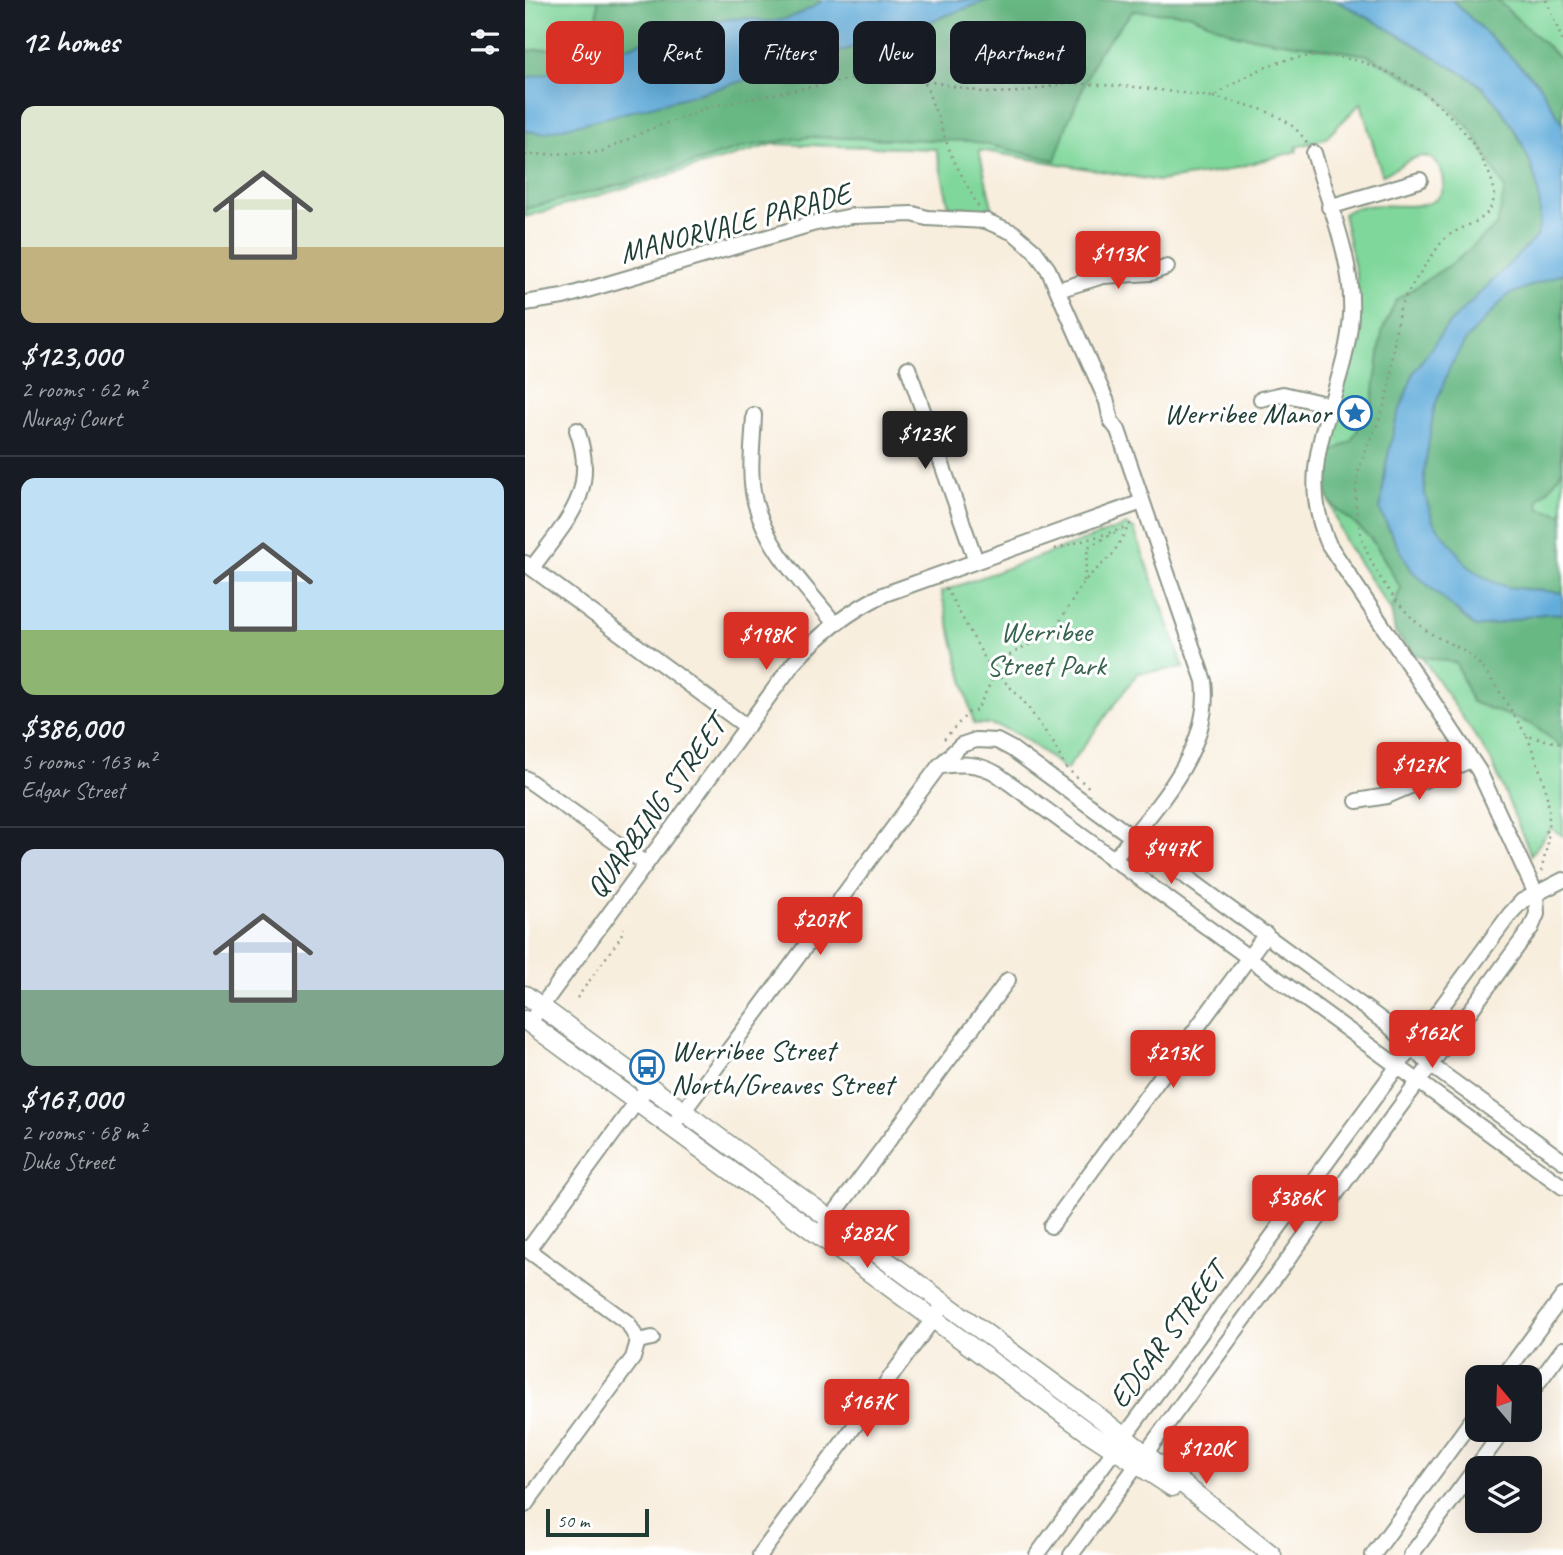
<!DOCTYPE html>
<meta charset="utf-8">
<style>
:root{--surface:#171b24;--page:#20242c;--text:#f1f3f6;--muted:#9ea1a6;--line:#363941;--accent:#d93025}
body{margin:0;font-family:Caveat,sans-serif;background:var(--page);color:var(--text);height:100vh;display:flex;flex-direction:column;font-size:26px;white-space:nowrap}
*{box-sizing:border-box;margin:0}
p{font-size:23px;color:var(--muted)}
.icon{flex:none;width:38px;height:38px;fill:none;stroke:currentColor;stroke-width:2;stroke-linecap:round;stroke-linejoin:round}
.map{position:relative;flex:1;overflow:hidden}
.side{display:flex;flex-direction:column;background:var(--surface);width:525px}
.side>*{flex:none}
.top-card{position:absolute;left:21px;top:21px;width:665px;height:63px;display:flex;gap:14px}
.needle{width:46px;rotate:341deg}
.fabs{position:absolute;left:940px;top:1365px;display:grid;gap:14px}
.fabs a{display:grid;place-items:center;width:77px;height:77px;border-radius:14px;background:var(--surface);box-shadow:0 7px 28px #0002;font-size:35px}
.scale{position:absolute;left:21px;bottom:18px;width:103px;box-sizing:border-box;padding-left:7px;border:4px solid #1f3d34;border-top:0;font-size:19px;line-height:24px;white-space:nowrap;color:#1f3d34;-webkit-text-stroke:5px #fff;paint-order:stroke}
.price{position:absolute;translate:-50% -60px;padding:0 16px;border-radius:7px;background:var(--accent);color:#fff;font-size:23px;line-height:46px;filter:drop-shadow(0 2px 4px #0008)}
.price::after{content:'';position:absolute;left:50%;top:42px;width:21px;height:16px;margin-left:-10px;background:inherit;clip-path:polygon(0 0,100% 0,50% 100%)}
.price.current{background:#222;color:#fff}
ul{padding:0;list-style:none}
li{display:grid;align-content:center;gap:14px;height:371px;padding:0 21px}
li+li{border-top:2px solid var(--line)}
li span{display:grid;place-items:center;height:217px;border-radius:14px;color:#555}
li>.icon{margin-inline-start:auto}
span .icon{width:126px;height:126px;fill:#fffc;stroke-width:1}
li b{font-size:30px}
h2{display:flex;justify-content:space-between;align-items:center;height:84px;padding:0 21px;font-size:30px}
.pill{padding:0 24px;border-radius:14px;background:var(--surface);box-shadow:0 7px 28px #0002;font-size:24px;line-height:63px}
.pill.current{background:var(--accent);color:#fff}
main{display:flex;flex:1;min-height:0}
.map>svg:first-child{display:block}
.green{fill:#80d79b;stroke:#508a68;stroke-width:2}
.forest{fill:#68b883;stroke:#447a5c;stroke-width:2}
.water{fill:#64addb;stroke:#427588;stroke-width:2}
.lines{fill:none;stroke-linecap:round;stroke-linejoin:round}
.minor-casing{stroke:#8c9689;stroke-width:18}
.tertiary-casing{stroke:#8c9689;stroke-width:21}
.path{stroke:#8c9689;stroke-width:2.5;stroke-dasharray:2 5;stroke-linecap:butt}
.minor{stroke:#fff;stroke-width:14}
.tertiary{stroke:#fff;stroke-width:18}
.labels{text-anchor:middle;stroke-width:6;stroke-linejoin:round;paint-order:stroke}
.street-label{font-size:30px;fill:#1f3d34;stroke:#fff}
.poi-label{font-size:30px;fill:#1f3d34;stroke:#fff;text-anchor:end}
.park-label{font-size:30px;fill:#37644e;stroke:#fff}
</style>
<main>
<section class="side">
<h2>12 homes<svg class="icon" aria-label="filters" viewBox="0 0 24 24"><path d="M4 7h16M4 17h16"/><circle cx="9" cy="7" r="2"/><circle cx="15" cy="17" r="2"/></svg></h2>
<ul>
<li><span style="background:linear-gradient(#dfe7d0 65%,#c2b280 0)"><svg class="icon" aria-label="home" viewBox="0 0 24 24"><path d="M3 11l9-7 9 7M6 9v11h12V9"/></svg></span><div><b>$123,000</b><p>2 rooms · 62 m²</p><p>Nuragi Court</p></div></li>
<li><span style="background:linear-gradient(#bfe0f5 70%,#8fb573 0)"><svg class="icon" aria-label="home" viewBox="0 0 24 24"><path d="M3 11l9-7 9 7M6 9v11h12V9"/></svg></span><div><b>$386,000</b><p>5 rooms · 163 m²</p><p>Edgar Street</p></div></li>
<li><span style="background:linear-gradient(#c9d6e8 65%,#7fa58c 0)"><svg class="icon" aria-label="home" viewBox="0 0 24 24"><path d="M3 11l9-7 9 7M6 9v11h12V9"/></svg></span><div><b>$167,000</b><p>2 rooms · 68 m²</p><p>Duke Street</p></div></li>
</ul>
</section>
<div class="map">
<svg width="1038" height="1555" viewBox="0 0 1038 1555">
<rect width="100%" height="100%" fill="#fff"/>
<filter id="ink" filterUnits="userSpaceOnUse"><feTurbulence type="fractalNoise" baseFrequency=".0143" numOctaves="2"/><feDisplacementMap in="SourceGraphic" scale="14" xChannelSelector="R" yChannelSelector="G"/><feConvolveMatrix kernelMatrix="1 2 1 2 8 2 1 2 1" color-interpolation-filters="sRGB"/></filter>
<filter id="wash" filterUnits="userSpaceOnUse"><feTurbulence type="fractalNoise" baseFrequency=".00686" numOctaves="4" result="noise"/><feDisplacementMap in="SourceGraphic" scale="28" xChannelSelector="R" yChannelSelector="G"/><feGaussianBlur stdDeviation="1.57" result="paint"/><feColorMatrix in="noise" values="0 0 0 0 0 0 0 0 0 0 0 0 0 0 0 0 0 1.4 0 .05"/><feComposite in="paint" operator="in"/></filter>
<g filter="url(#wash)">
<rect width="100%" height="100%" fill="#f8eede"/>
<g class="green">
<path d="M 0,0 L 1038,0 L 1038,836 L 1026,828 L 1006,855 L 966,760 L 820,542 L 802,494 L 799,477 L 802,447 L 833,319 L 832,278 L 818,214 C 843,194 899,218 915,195 C 920,188 920,178 916,170 C 900,139 876,169 857,175 L 836,103 L 800,139 L 771,147 L 772,151 L 696,172 L 633,181 L 454,150 L 468,211 L 424,206 L 411,149 L 249,144 L 0,217 Z"/>
<path d="M 601,525 L 609,529 L 659,668 L 613,673 L 541,770 C 514,750 486,721 449,724 L 416,592 Z"/>
</g>
<path class="forest" d="M 73,0 L 972,0 L 1038,61 L 1038,411 L 1035,442 L 1038,468 L 1027,486 L 1013,500 L 1015,509 L 1038,514 L 1038,748 L 1008,725 L 947,702 L 931,663 L 890,655 L 870,633 L 866,611 L 876,588 C 865,572 857,551 844,537 C 812,503 792,513 803,454 L 826,441 L 847,405 L 857,332 L 871,300 L 932,260 L 972,225 L 980,189 L 947,130 L 906,90 L 842,55 L 712,35 L 664,14 L 608,11 L 573,53 L 543,122 L 530,160 L 446,141 L 284,137 L 223,146 L 102,183 L 0,209 L 0,51 L 30,48 L 72,32 Z"/>
<g class="water">
<path d="M 298,0 L 463,0 C 319,55 167,98 17,133 L 0,131 L 0,78 C 73,66 142,22 217,18 C 225,18 232,20 239,21 C 261,23 281,12 298,0 Z"/>
<path d="M 810,0 L 927,0 L 1013,83 L 1038,124 L 1038,273 L 983,295 L 940,341 L 925,367 L 909,409 L 899,473 L 900,495 L 908,521 L 943,566 L 962,579 L 982,587 L 1038,593 L 1038,614 C 1006,611 981,625 950,627 L 887,571 L 870,541 L 855,511 L 861,464 L 871,420 L 889,372 L 921,327 L 1012,236 C 1025,186 992,123 957,87 C 947,78 933,71 921,64 C 885,40 848,20 810,0 Z"/>
</g>
</g>
<g filter="url(#ink)">
<g class="lines">
<g class="minor-casing">
<g id="minor">
<path d="M 804,207 L 895,180"/>
<path d="M 533,290 L 578,276 L 626,273 L 642,267"/>
<path d="M 0,303 L 38,297 L 287,224 L 327,216 L 388,214 L 402,218 L 461,221 L 489,233 L 509,250 L 523,269 L 582,402 L 586,421 L 593,430 L 679,681 C 688,749 629,810 588,860"/>
<path d="M 383,368 L 451,561"/>
<path d="M 736,399 L 758,394 L 805,405"/>
<path d="M 229,415 C 228,443 223,474 230,502 C 243,551 280,585 310,624"/>
<path d="M 0,563 L 222,727"/>
<path d="M 7,568 C 42,520 74,492 52,430"/>
<path d="M 414,766 C 436,764 452,762 472,774 L 1038,1187"/>
<path d="M 0,778 L 121,864"/>
<path d="M 832,801 L 862,796 L 946,760"/>
<path d="M 10,1015 L 267,665 C 293,635 324,611 360,594 L 617,502"/>
<path d="M 152,1120 L 414,766 L 436,745 L 451,740 L 472,741 L 487,749 L 862,1024 L 904,1064 L 1038,1161"/>
<path d="M 526,1226 L 741,934"/>
<path d="M 294,1234 L 483,980"/>
<path d="M 0,1248 L 103,1323 L 113,1341 L 127,1338"/>
<path d="M 3,1250 L 118,1093"/>
<path d="M 978,1377 L 1038,1296"/>
<path d="M 1004,1395 L 1038,1349"/>
<path d="M 0,1505 L 108,1358 L 113,1341"/>
<path d="M 235,1555 L 414,1311"/>
<path d="M 512,1555 L 985,914 L 997,901 L 1038,880"/>
<path d="M 546,1555 L 1006,928 L 1012,914 L 1011,894 L 954,771 L 804,545 C 765,461 821,398 826,315 C 829,261 804,205 789,153"/>
<path d="M 848,1555 L 952,1413"/>
<path d="M 886,1555 L 979,1430"/>
</g>
</g>
<g class="tertiary-casing">
<g id="tertiary">
<path d="M 0,995 L 569,1413 L 747,1555"/>
<path d="M 0,1020 L 564,1433 L 647,1487"/>
</g>
</g>
<g class="path">
<path d="M 1021,0 L 1038,42"/>
<path d="M 400,83 L 427,157 L 454,208"/>
<path d="M 688,97 C 724,106 761,110 782,143"/>
<path d="M 0,155 L 76,152 L 125,129 L 188,106 L 331,78 L 377,76 L 462,93 L 497,92 L 542,83 L 611,87 L 688,97 C 722,75 752,56 794,56 C 860,55 931,106 959,163 C 964,173 971,187 969,198 C 963,228 930,223 915,244 C 904,260 879,294 874,312 C 867,342 869,376 859,406 C 842,455 823,468 834,526 C 842,565 871,607 902,631 C 916,641 935,646 948,658 C 966,673 988,715 1002,736 L 1038,744"/>
<path d="M 530,549 L 604,527"/>
<path d="M 559,581 L 563,547 L 595,530"/>
<path d="M 421,588 L 464,666 L 497,699 L 529,744 L 540,767 L 566,789"/>
<path d="M 1002,736 C 1011,759 1033,811 1020,833 L 1024,838 L 1016,872"/>
<path d="M 419,739 L 444,712 L 452,710 L 466,682 L 470,663 L 529,631 L 559,581 L 587,555 L 608,519"/>
<path d="M 52,998 L 95,938 L 99,928"/>
</g>
<use href="#minor" class="minor"/>
<use href="#tertiary" class="tertiary"/>
</g>
</g>
<defs>
<g id="sight-ring" transform="scale(1.75)"><circle r="9.5" fill="#fff" stroke="#1f6fb2" stroke-width="1.5"/><path d="M0-6L1.8-2.2L6-1.7L2.9 1.2L3.7 5.4L0 3.3L-3.7 5.4L-2.9 1.2L-6-1.7L-1.8-2.2Z" fill="#1f6fb2"/></g>
<g id="bus-ring" transform="scale(1.75)"><circle r="9.5" fill="#fff" stroke="#1f6fb2" stroke-width="1.5"/><path d="M-5-6H5V4H4V6H2V4H-2V6H-4V4H-5ZM-3.5-4V0h7V-4ZM-3.5 1.2v1.5H-2V1.2ZM2 1.2v1.5H3.5V1.2Z" fill="#1f6fb2"/></g>
</defs>
<g fill-rule="evenodd">
<use href="#sight-ring" x="830" y="413"/>
<use href="#bus-ring" x="122" y="1067"/>
</g>
<g class="labels">
<g class="street-label">
<text transform="translate(210 223) rotate(-15)" y="10">MANORVALE PARADE</text>
<text transform="translate(131 807) rotate(-54)" y="10">QUARBING STREET</text>
<text transform="translate(642 1335) rotate(-53)" y="10">EDGAR STREET</text>
</g>
<g class="poi-label">
<text x="806" y="423">Werribee Manor</text>
<text x="146" y="1060" text-anchor="start">Werribee Street<tspan x="146" dy="34">North/Greaves Street</tspan></text>
</g>
<g class="park-label">
<text x="521" y="641">Werribee<tspan x="521" dy="34">Street Park</tspan></text>
</g>
</g>
</svg>
<div class="fabs">
<a><svg class="needle" viewBox="-14 -14 28 28"><path d="M0-13l5 13h-10z" fill="#e53935"/><path d="M0 13l5-13h-10z" fill="#9ea1a6"/></svg></a>
<a><svg class="icon" aria-label="layers" viewBox="0 0 24 24"><path d="M12 4l9 5-9 5-9-5zM3 14l9 5 9-5"/></svg></a>
</div>
<div class="scale">50 m</div>
<b class="price" style="left:593px;top:291px">$113K</b>
<b class="price current" style="left:400px;top:471px">$123K</b>
<b class="price" style="left:241px;top:672px">$198K</b>
<b class="price" style="left:894px;top:802px">$127K</b>
<b class="price" style="left:646px;top:886px">$447K</b>
<b class="price" style="left:295px;top:957px">$207K</b>
<b class="price" style="left:907px;top:1070px">$162K</b>
<b class="price" style="left:648px;top:1090px">$213K</b>
<b class="price" style="left:770px;top:1235px">$386K</b>
<b class="price" style="left:342px;top:1270px">$282K</b>
<b class="price" style="left:342px;top:1439px">$167K</b>
<b class="price" style="left:681px;top:1486px">$120K</b>
<div class="top-card">
<a class="pill current">Buy</a>
<a class="pill">Rent</a>
<a class="pill">Filters</a>
<a class="pill">New</a>
<a class="pill">Apartment</a>
</div>
</div>
</main>
